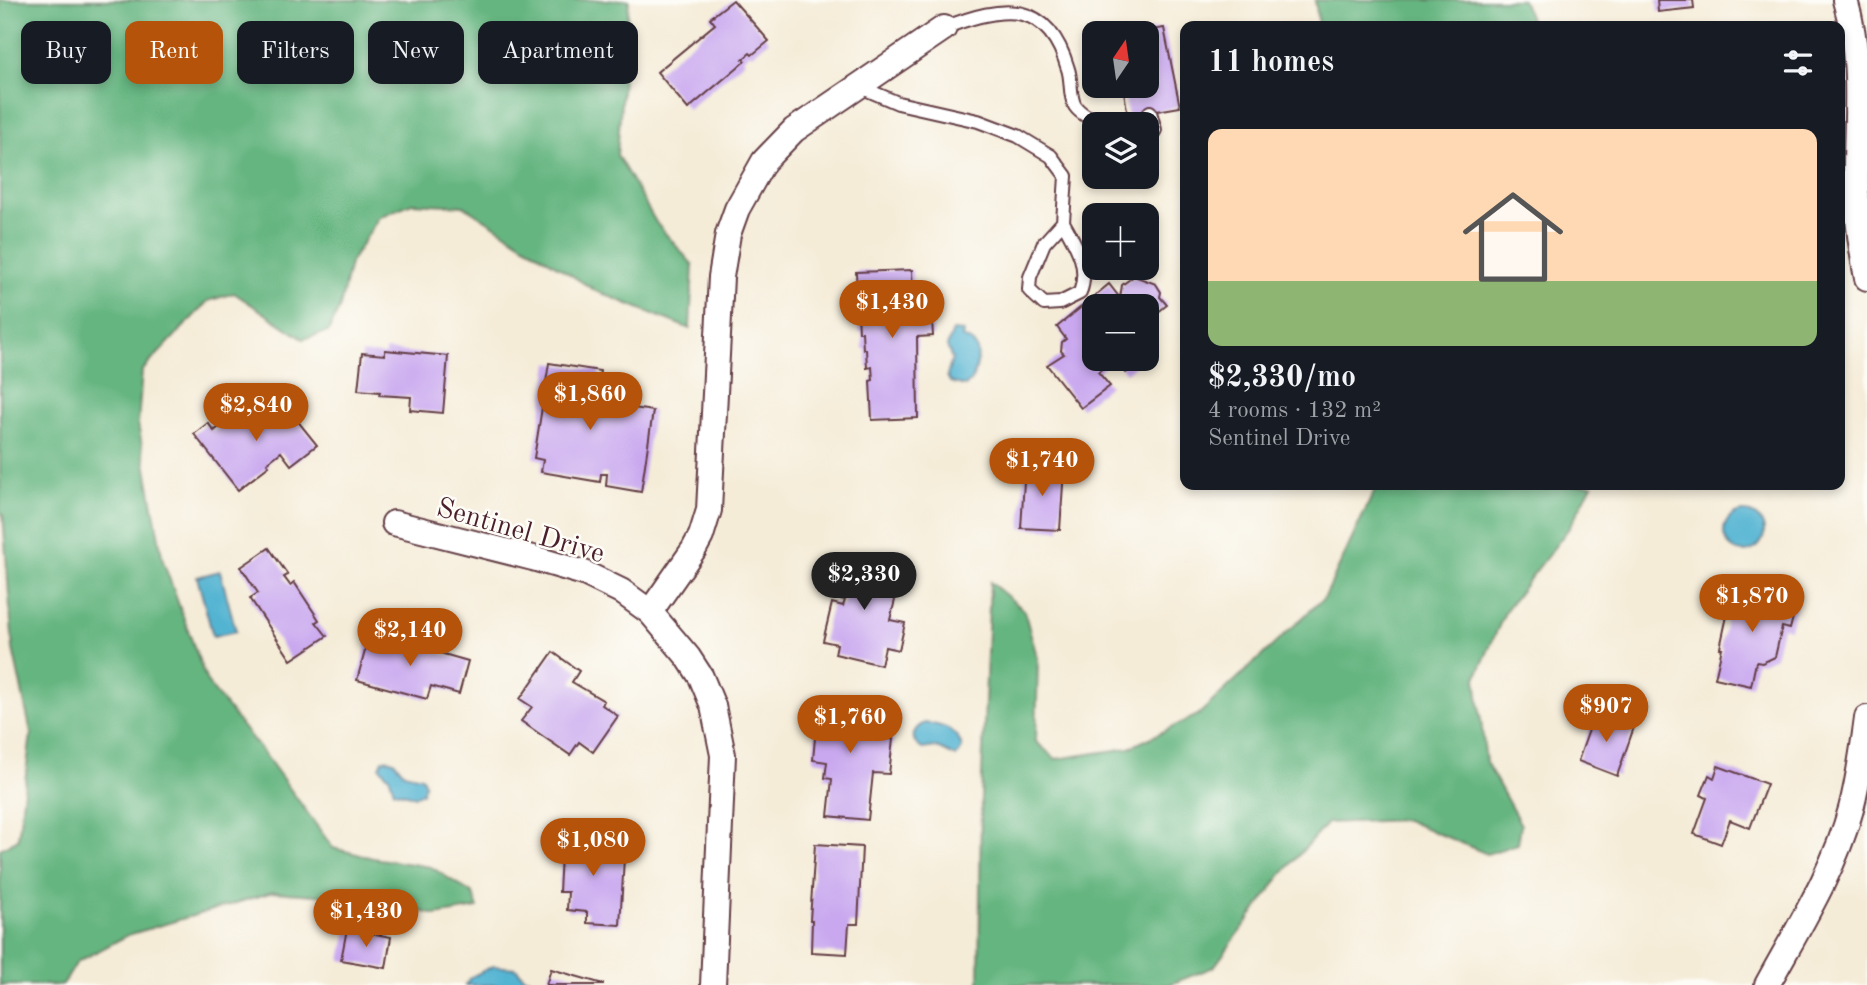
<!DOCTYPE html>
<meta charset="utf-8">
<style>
:root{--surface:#171b24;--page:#242831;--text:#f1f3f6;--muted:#9ea1a6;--line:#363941;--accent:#b45309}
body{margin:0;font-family:"Old Standard TT",serif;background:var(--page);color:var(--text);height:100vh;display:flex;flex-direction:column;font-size:26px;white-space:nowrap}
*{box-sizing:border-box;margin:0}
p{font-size:23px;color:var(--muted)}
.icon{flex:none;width:38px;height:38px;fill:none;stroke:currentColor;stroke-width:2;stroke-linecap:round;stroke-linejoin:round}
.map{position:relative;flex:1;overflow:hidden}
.details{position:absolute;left:1180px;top:21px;width:665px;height:469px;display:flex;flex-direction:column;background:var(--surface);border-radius:14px;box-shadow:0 4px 10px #0003}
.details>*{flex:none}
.hud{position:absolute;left:21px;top:21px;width:665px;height:63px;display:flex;gap:14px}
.needle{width:46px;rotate:13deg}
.controls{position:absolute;left:1082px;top:21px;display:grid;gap:14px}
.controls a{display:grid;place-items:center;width:77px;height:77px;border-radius:14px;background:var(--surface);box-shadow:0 4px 10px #0003;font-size:35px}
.price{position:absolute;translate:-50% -60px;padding:0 16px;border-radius:24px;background:var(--accent);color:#fff;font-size:23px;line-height:46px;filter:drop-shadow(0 2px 4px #0008)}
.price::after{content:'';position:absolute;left:50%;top:42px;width:21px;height:16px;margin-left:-10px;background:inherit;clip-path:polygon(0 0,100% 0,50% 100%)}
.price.active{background:#222;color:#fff}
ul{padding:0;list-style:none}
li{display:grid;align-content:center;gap:14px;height:371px;padding:0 28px}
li+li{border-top:2px solid var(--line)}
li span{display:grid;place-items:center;height:217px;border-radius:14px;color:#555}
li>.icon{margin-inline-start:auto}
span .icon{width:126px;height:126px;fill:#fffc;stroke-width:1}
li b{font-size:30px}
h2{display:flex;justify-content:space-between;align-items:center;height:84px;padding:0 28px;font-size:30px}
.tag{padding:0 24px;border-radius:14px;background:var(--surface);box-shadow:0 4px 10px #0003;font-size:24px;line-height:63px}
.tag.active{background:var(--accent);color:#fff}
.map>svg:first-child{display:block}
.forest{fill:#65b580;stroke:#586a56;stroke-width:2}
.water{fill:#53b4d2;stroke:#4e6a7e;stroke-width:2}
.building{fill:#c9a8ef}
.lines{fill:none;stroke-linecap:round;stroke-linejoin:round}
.service-casing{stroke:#643e45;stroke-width:16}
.minor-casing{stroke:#643e45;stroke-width:28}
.service{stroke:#fff;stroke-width:12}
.minor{stroke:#fff;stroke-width:24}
.labels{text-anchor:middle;stroke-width:5;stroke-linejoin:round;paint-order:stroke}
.street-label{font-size:28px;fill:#4a1f2b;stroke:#fdfcf7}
</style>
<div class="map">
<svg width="1867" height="985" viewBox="0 0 1867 985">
<rect width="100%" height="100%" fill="#fdfcf7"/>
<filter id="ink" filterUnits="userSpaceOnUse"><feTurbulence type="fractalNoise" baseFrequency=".0143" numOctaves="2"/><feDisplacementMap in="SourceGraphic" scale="14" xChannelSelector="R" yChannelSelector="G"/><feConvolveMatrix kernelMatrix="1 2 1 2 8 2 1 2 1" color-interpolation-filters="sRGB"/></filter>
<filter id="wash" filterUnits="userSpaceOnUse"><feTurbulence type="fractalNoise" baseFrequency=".00686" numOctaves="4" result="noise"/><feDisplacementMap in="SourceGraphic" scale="28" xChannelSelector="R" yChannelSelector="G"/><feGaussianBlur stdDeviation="1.57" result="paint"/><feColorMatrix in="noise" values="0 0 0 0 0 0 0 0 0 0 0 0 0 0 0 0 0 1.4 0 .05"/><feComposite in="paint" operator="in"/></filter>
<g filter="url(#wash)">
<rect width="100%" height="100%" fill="#f5ecd8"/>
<g class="forest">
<path d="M 0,0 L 629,0 L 617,155 L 657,224 L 693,265 L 690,329 L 596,291 L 464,206 L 412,203 L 379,217 L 350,263 L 340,307 L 328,332 L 303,339 L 234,293 L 208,301 L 142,371 L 138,424 L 163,561 L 207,682 L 269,760 L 333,848 L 373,858 L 431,867 L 473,894 L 478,908 L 436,915 L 370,899 L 273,892 L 128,935 L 77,962 L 63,985 L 0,985 L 0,849 L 18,839 L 31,733 L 13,649 L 3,515 L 0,512 Z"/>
<path d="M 1315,0 L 1522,0 L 1533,26 L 1319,26 Z"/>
<path d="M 1377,485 L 1592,485 L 1569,528 L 1506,610 L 1476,678 L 1486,762 L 1521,825 L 1518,844 L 1487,854 L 1406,820 L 1327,823 L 1282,874 L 1214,967 L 1168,985 L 979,985 L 981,797 L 990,582 L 1024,610 L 1038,660 L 1036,742 L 1056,759 L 1129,748 L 1198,715 L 1325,597 Z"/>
</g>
<g class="water">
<path d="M 953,331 L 963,332 L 962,337 C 966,339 970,340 973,343 C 983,353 975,380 965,386 L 950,382 L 947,376 L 952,359 L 947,346 Z"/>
<circle cx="1744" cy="532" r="20"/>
<path d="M 220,571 L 236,631 L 213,636 L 197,577 Z"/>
<path d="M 925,723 C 942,725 958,729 962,748 L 956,757 L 936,747 L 922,749 C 909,740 912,729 925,723 Z"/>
<path d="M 386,759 L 394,761 L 404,773 L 422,777 L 425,784 L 422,793 L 415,796 L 394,791 L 390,778 L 380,767 L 383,760 Z"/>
<path d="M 493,966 L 516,968 L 524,977 L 531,979 L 531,985 L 465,985 L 471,977 Z"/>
</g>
<g id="blocks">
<g class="building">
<path d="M 733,0 L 769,41 L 752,55 L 750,53 L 743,59 L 745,61 L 688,109 L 657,72 L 715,24 L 710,18 Z"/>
<path d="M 1657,0 L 1693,0 L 1694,8 L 1658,12 Z"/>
<path d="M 1164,28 L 1180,107 L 1128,116 L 1123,86 L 1146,86 L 1146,31 Z"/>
<path d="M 912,270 L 913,305 L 931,304 L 933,336 L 917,337 L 918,418 L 872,420 L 870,381 L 873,380 L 872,367 L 867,368 L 866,349 L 863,349 L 862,332 L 859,332 L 856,272 Z"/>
<path d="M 1134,276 L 1156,284 L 1161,292 L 1160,297 L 1167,305 L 1146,322 L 1146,306 L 1094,306 L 1094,359 L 1145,359 L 1126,373 L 1114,359 L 1098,372 L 1110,386 L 1081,408 L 1047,365 L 1064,354 L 1061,351 L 1062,342 L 1066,339 L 1057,327 L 1109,284 L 1120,298 L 1122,285 Z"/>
<path d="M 385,350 L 448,356 L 443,413 L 410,410 L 411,397 L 379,395 L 380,392 L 358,390 L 362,353 L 385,355 Z"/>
<path d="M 549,363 L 600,371 L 595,402 L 653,411 L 641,492 L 606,486 L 607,474 L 601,474 L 600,482 L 541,472 L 543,460 L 534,458 Z"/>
<path d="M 280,399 L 317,445 L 291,465 L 281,452 L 267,463 L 269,466 L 238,490 L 194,434 L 208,423 L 214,431 L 238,412 L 247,424 Z"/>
<path d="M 1025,466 L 1064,469 L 1060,530 L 1021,528 Z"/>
<path d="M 269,548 L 288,575 L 284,577 L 290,585 L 294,582 L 319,620 L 316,622 L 327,636 L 291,660 L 250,598 L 258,593 L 241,567 Z"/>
<path d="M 840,557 L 902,572 L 890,620 L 905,623 L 899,650 L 885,647 L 881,665 L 835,654 L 837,644 L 823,641 L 832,603 L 843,606 L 845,600 L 831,597 Z"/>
<path d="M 1733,588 L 1797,602 L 1790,629 L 1782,627 L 1775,657 L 1762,663 L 1756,662 L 1751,686 L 1715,678 L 1722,648 L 1720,648 Z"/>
<path d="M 370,633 L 468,661 L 459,694 L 431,686 L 427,699 L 357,680 Z"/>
<path d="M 553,652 L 579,671 L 572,682 L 604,701 L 602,705 L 618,716 L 593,752 L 579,742 L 570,755 L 521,721 L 532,707 L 520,699 Z"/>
<path d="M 811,702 L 834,705 L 837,702 L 845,703 L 848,707 L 885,710 L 882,738 L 893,739 L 889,774 L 873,773 L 868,820 L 828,816 L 832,779 L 825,778 L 827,762 L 813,760 L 816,727 L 809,727 Z"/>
<path d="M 1595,713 L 1634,727 L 1617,776 L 1578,761 Z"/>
<path d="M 1718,766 L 1767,784 L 1750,828 L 1730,820 L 1721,844 L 1694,834 L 1707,798 L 1701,795 L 1709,775 L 1714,778 Z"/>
<path d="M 562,837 L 625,841 L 620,925 L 587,923 L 587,912 L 567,910 L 568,892 L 559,892 Z"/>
<path d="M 815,844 L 862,847 L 858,924 L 849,924 L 847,954 L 811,952 L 812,920 L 810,920 Z"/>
<path d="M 347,929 L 391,937 L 386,968 L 341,960 Z"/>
<path d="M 551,969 L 603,984 L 603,985 L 546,985 Z"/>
</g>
</g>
</g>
<g filter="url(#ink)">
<use href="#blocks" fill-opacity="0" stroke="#643e45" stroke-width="2"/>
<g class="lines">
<g class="service-casing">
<g id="service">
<path d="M 944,28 C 1004,4 1048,0 1068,69 C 1072,80 1069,96 1075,106 C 1082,116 1096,121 1107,124"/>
<path d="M 858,86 L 898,103 L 978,121 L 1018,136 L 1051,156 L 1066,176 L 1063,222 L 1044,243 L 1030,277 L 1029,290 L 1044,304 L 1060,303 L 1080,293 C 1090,265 1076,246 1063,222"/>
<path d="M 1146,135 L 1152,135 L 1155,130 L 1150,112"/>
</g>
</g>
<g class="minor-casing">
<g id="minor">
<path d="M 1845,0 C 1863,61 1856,109 1856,171 C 1855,207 1860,242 1867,278"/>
<path d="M 394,523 L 533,558 L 584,573 L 621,591 L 650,612 L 688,657 L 701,677 L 713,706 L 723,755 L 713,985"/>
<path d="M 650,612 L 694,549 L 701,536 L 709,510 L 721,277 L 728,234 L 737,209 L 764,161 L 794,130 L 944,28"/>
<path d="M 1767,985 C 1798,928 1834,872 1851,809 C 1859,779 1863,748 1867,718"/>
</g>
</g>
<use href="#service" class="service"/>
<use href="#minor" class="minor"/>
</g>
</g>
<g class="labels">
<g class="street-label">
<text transform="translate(521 529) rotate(16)" y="10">Sentinel Drive</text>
</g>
</g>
</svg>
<div class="controls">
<a><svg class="needle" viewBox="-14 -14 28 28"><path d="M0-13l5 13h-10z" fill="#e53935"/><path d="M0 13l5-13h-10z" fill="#9ea1a6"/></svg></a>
<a><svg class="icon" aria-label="layers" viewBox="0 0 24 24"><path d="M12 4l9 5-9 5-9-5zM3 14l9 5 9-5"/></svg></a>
<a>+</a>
<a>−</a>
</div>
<b class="price" style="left:892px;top:340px">$1,430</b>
<b class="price" style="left:590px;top:432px">$1,860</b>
<b class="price" style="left:256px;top:443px">$2,840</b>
<b class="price" style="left:1042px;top:498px">$1,740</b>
<b class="price active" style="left:864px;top:612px">$2,330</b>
<b class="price" style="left:1752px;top:634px">$1,870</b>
<b class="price" style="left:410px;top:668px">$2,140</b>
<b class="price" style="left:1606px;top:744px">$907</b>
<b class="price" style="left:850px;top:755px">$1,760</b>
<b class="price" style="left:593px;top:878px">$1,080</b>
<b class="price" style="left:366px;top:949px">$1,430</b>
<div class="hud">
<a class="tag">Buy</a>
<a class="tag active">Rent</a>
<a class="tag">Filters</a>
<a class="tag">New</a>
<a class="tag">Apartment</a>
</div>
<section class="details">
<h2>11 homes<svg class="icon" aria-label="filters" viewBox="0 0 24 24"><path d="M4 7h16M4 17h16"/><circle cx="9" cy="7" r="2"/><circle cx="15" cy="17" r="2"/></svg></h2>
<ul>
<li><span style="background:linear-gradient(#ffd9b3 70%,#8fb573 0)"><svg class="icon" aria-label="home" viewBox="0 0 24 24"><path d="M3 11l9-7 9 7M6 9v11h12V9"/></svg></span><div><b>$2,330/mo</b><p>4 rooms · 132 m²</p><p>Sentinel Drive</p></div></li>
</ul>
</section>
</div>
